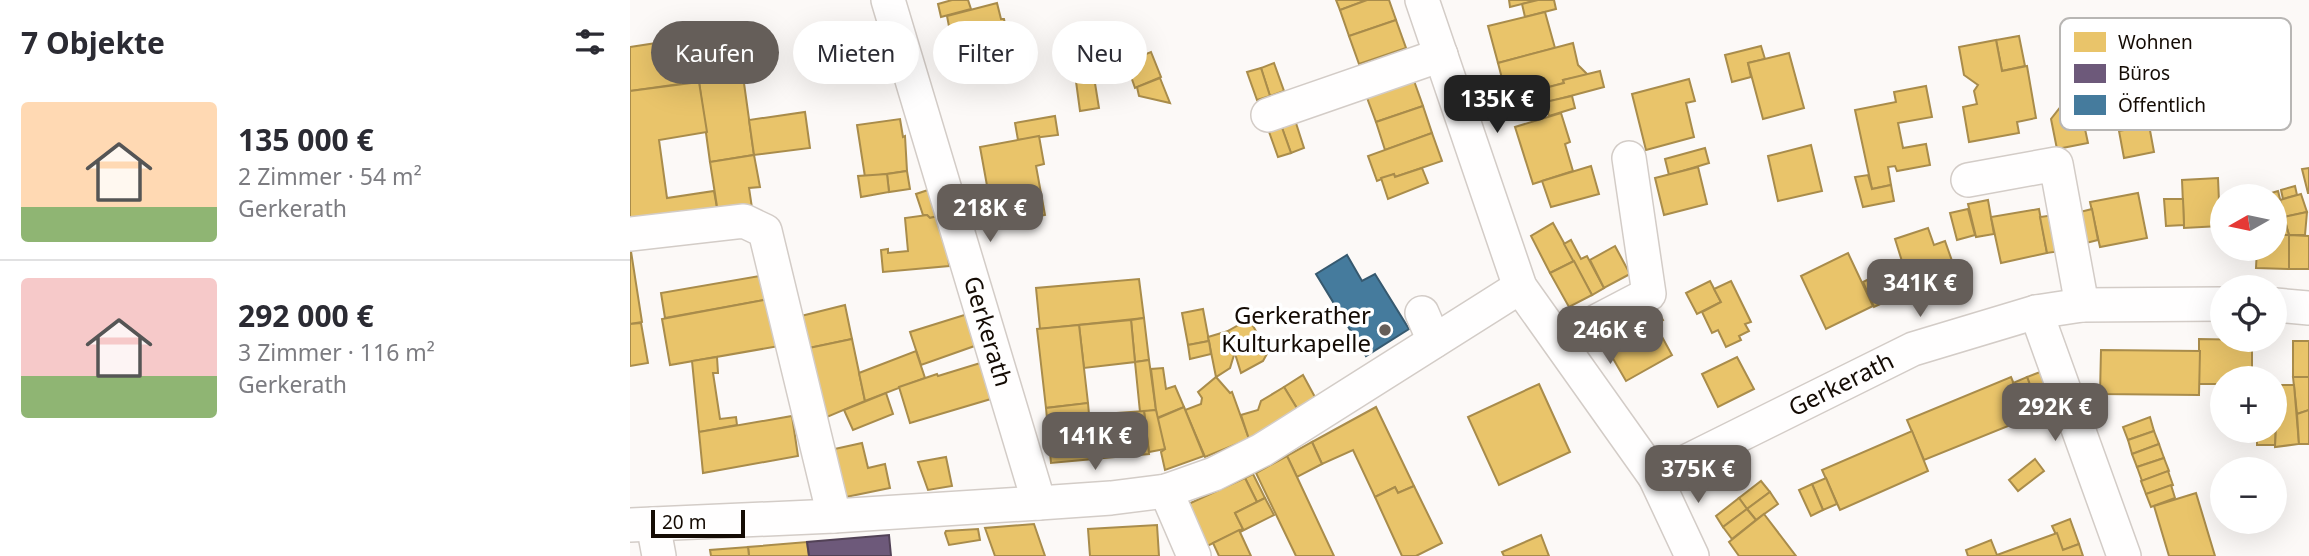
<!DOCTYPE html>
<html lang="de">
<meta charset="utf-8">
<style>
:root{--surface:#fff;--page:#f2f2f3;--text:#2b2b33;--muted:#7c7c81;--line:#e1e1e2;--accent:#655e59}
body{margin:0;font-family:"Noto Sans",sans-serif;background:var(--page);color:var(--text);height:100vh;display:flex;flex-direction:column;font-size:26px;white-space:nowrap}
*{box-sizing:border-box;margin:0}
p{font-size:23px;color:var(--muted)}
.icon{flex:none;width:38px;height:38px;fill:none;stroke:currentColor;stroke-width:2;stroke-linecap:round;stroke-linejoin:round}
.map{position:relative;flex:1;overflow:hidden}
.sheet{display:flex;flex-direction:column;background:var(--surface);width:630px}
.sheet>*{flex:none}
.hud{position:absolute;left:21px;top:21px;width:665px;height:63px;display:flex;gap:14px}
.needle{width:46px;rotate:261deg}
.buttons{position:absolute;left:1580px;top:184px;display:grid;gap:14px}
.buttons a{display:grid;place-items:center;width:77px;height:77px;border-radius:50%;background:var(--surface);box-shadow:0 7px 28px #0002;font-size:35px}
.scale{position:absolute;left:21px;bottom:18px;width:94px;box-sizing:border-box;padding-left:7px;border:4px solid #140b04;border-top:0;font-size:19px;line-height:24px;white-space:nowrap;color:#140b04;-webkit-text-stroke:5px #fff;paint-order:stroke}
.price{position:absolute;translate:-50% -60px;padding:0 16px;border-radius:14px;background:var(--accent);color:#fff;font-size:23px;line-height:46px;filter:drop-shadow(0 2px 4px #0008)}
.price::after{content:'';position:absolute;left:50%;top:42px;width:21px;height:16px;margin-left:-10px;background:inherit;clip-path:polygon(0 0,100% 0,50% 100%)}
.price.selected{background:#222;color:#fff}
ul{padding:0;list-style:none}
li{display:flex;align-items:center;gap:21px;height:175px;padding:0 21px}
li+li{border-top:2px solid var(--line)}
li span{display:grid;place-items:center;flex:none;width:196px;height:140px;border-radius:7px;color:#555}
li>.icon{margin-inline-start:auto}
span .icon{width:84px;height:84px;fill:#fffc;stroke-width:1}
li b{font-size:30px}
h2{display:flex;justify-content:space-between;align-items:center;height:84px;padding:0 21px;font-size:30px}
.tag{padding:0 24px;border-radius:32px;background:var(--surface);box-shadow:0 7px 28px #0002;font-size:24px;line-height:63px}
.tag.selected{background:var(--accent);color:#fff}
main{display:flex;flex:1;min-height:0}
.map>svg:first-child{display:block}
.homes{fill:#e9c46a;stroke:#a98c4b;stroke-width:2}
.offices{fill:#6d597a;stroke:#524257;stroke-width:2}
.public{fill:#457b9d;stroke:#36596f;stroke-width:2}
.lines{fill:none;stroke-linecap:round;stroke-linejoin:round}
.minor-casing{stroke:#d3ccc7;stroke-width:36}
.minor{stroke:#fffefe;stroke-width:33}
.poi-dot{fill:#655e59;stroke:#fff;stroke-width:2.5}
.labels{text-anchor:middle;stroke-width:7;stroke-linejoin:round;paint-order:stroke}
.poi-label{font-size:24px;fill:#140b04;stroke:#fff;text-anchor:end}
.street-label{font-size:24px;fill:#140b04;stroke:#fff}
.key{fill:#fff;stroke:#b8b6b4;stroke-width:2}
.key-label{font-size:19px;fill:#140b04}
</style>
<main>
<section class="sheet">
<h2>7 Objekte<svg class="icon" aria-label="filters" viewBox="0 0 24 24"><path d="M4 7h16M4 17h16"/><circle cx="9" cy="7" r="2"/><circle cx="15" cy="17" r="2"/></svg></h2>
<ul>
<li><span style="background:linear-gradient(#ffd9b3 75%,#8fb573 0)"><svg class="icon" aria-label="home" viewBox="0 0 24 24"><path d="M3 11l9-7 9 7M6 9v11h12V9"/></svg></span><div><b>135 000 €</b><p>2 Zimmer · 54 m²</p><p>Gerkerath</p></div></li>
<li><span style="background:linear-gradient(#f6c9c9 70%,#8fb573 0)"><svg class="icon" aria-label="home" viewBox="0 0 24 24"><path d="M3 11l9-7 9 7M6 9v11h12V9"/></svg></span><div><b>292 000 €</b><p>3 Zimmer · 116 m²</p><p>Gerkerath</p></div></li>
</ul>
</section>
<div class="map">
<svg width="1679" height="556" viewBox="0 0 1679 556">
<rect width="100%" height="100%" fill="#fcf9f7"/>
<g class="homes">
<path d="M 322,0 L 338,0 L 341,9 L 311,17 L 308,4 Z"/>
<path d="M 706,0 L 737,0 L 710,10 Z"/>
<path d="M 737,0 L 759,0 L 766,20 L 719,36 L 710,10 Z"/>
<path d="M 879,0 L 908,0 L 880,7 Z"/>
<path d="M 908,0 L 924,0 L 926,9 L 895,17 L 892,4 Z"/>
<path d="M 367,3 L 371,19 L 374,19 L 375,24 L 368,26 L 374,50 L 332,62 L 325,35 L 321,37 L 317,16 Z"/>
<path d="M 915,12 L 925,48 L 868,63 L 858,26 Z"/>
<path d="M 766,20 L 776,48 L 729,64 L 719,36 Z"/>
<path d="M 1389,36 L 1395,66 L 1372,71 L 1366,40 Z"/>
<path d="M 46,40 L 50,84 L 0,91 L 0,47 Z"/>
<path d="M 1366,40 L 1372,71 L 1397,66 L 1406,118 L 1387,122 L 1389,133 L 1339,142 L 1333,107 L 1347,104 L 1344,91 L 1348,85 L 1334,75 L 1329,47 Z"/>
<path d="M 943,43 L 948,65 L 958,75 L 933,80 L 934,83 L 877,98 L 868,63 Z"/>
<path d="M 1131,46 L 1135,59 L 1118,63 L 1121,77 L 1102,82 L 1095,55 Z"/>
<path d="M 521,52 L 531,77 L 505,88 L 496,62 Z"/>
<path d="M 1159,53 L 1174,108 L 1133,119 L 1118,63 Z"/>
<path d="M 644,63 L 654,91 L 640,96 L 631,68 Z"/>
<path d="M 631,68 L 640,96 L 627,100 L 617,72 Z"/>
<path d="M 463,71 L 469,108 L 450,111 L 445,74 Z"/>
<path d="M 970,71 L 974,87 L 918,102 L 915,88 L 934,83 L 933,80 Z"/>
<path d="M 113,76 L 124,155 L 80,162 L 69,82 Z"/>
<path d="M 530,78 L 540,103 L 509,96 L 507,87 Z"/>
<path d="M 783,78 L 793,106 L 746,122 L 736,95 Z"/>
<path d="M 1059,79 L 1065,101 L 1056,103 L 1064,137 L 1016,150 L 1002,94 Z"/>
<path d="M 69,82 L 77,132 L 29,140 L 37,198 L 84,191 L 88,213 L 0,226 L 0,91 Z"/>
<path d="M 1296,86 L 1302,117 L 1268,123 L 1273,148 L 1296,144 L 1300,165 L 1267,171 L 1265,166 L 1258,167 L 1261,185 L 1242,189 L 1225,110 L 1266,102 L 1264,92 Z"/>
<path d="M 942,96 L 945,108 L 919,116 L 915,102 Z"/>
<path d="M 1449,101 L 1458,143 L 1427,149 L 1421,119 L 1432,105 Z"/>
<path d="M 793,106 L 802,133 L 755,150 L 746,122 Z"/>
<path d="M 175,112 L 180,148 L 124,155 L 119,120 Z"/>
<path d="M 931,113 L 940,142 L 935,144 L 943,171 L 903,184 L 885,127 Z"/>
<path d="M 425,116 L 428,135 L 388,140 L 385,123 Z"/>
<path d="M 270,119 L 273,137 L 275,136 L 277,171 L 235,177 L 227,125 Z"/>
<path d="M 665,120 L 674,148 L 661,153 L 651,125 Z"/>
<path d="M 651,125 L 661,153 L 648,157 L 638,129 Z"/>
<path d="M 1519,125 L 1524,152 L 1494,158 L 1489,131 Z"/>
<path d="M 802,133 L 812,161 L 765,177 L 764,174 L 747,181 L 738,156 Z"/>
<path d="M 409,136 L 414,164 L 406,166 L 415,215 L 364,224 L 350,147 Z"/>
<path d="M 1181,145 L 1192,191 L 1148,201 L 1138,156 Z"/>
<path d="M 1075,148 L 1079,163 L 1039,175 L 1035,159 Z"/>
<path d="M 124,155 L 130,187 L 119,188 L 122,208 L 88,213 L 80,162 Z"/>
<path d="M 961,166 L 969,194 L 921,207 L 912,181 Z"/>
<path d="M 1068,167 L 1077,204 L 1034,215 L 1025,178 Z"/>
<path d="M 792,168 L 798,183 L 758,199 L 751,178 L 764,174 L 765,177 Z"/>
<path d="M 1679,168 L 1679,193 L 1678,193 L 1672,169 Z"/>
<path d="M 277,171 L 280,189 L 259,192 L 257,174 Z"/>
<path d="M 257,174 L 259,192 L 231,197 L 228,176 Z"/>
<path d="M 1238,175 L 1242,189 L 1261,185 L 1264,201 L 1233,207 L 1225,177 Z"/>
<path d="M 1588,178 L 1590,226 L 1554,228 L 1552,180 Z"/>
<path d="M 1665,186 L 1667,195 L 1653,199 L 1651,190 Z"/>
<path d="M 1619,187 L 1622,196 L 1605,196 L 1604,192 Z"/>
<path d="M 304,188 L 313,215 L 300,218 L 297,215 L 293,215 L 286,194 Z"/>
<path d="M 1648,191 L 1654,215 L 1645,217 L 1645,196 L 1631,196 Z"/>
<path d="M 1508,193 L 1517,238 L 1470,247 L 1460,202 Z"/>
<path d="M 1671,194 L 1677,212 L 1654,217 L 1650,200 Z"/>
<path d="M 1534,199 L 1553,199 L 1554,225 L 1536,226 Z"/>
<path d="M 1358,200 L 1364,234 L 1346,237 L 1338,204 Z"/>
<path d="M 1338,209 L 1345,235 L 1327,240 L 1320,213 Z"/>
<path d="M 1409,209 L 1417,253 L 1371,263 L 1361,217 Z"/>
<path d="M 1462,209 L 1468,240 L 1452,244 L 1446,213 Z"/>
<path d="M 1677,212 L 1675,235 L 1659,235 L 1654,217 Z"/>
<path d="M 297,215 L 300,218 L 313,215 L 316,227 L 319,266 L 253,272 L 251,250 L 258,249 L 258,253 L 278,251 L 275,218 Z"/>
<path d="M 1424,215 L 1431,251 L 1417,253 L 1410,217 Z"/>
<path d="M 1654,215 L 1657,229 L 1645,227 L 1645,217 Z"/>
<path d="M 923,223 L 944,261 L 920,273 L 901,236 Z"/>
<path d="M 1645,227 L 1657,229 L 1659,235 L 1645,235 Z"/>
<path d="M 1298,228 L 1304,245 L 1315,241 L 1327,275 L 1281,290 L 1265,239 Z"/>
<path d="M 1645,235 L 1659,235 L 1659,269 L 1626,268 L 1627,248 L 1645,248 Z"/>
<path d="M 1659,235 L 1679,236 L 1679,269 L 1659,269 Z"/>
<path d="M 941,240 L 951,259 L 957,256 L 974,288 L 962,295 L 934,244 Z"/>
<path d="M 0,245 L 12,322 L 0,324 Z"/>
<path d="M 985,246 L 1000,274 L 974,288 L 960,260 Z"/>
<path d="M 1218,253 L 1243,306 L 1196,329 L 1171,276 Z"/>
<path d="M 944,261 L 962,295 L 939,307 L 920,273 Z"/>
<path d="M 136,275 L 140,299 L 35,318 L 31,293 Z"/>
<path d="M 1245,276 L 1257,301 L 1244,307 L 1233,282 Z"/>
<path d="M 509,279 L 514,318 L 410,329 L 406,288 Z"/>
<path d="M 1080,281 L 1091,302 L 1067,314 L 1056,293 Z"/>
<path d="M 1101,281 L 1121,322 L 1115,324 L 1119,331 L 1109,336 L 1111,340 L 1096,347 L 1088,330 L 1082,333 L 1072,312 L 1091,302 L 1084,289 Z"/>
<path d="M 139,299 L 149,346 L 40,365 L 32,319 Z"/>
<path d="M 215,305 L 222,339 L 179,348 L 171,316 Z"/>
<path d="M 1025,306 L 1033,320 L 996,340 L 988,326 Z"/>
<path d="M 573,309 L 579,341 L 558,345 L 552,313 Z"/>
<path d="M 344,312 L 353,343 L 291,365 L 280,332 Z"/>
<path d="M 514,318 L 519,360 L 505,362 L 501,320 Z"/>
<path d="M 619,319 L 638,352 L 633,361 L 611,373 L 598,331 Z"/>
<path d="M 501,320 L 505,362 L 454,368 L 449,325 Z"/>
<path d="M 11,323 L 18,363 L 0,366 L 0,324 Z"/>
<path d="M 1025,324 L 1042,355 L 996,381 L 978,350 Z"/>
<path d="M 449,325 L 458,403 L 416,408 L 407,329 Z"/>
<path d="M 598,331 L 604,355 L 600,368 L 586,377 L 578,337 Z"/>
<path d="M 222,339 L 235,401 L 197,417 L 179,348 Z"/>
<path d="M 1569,339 L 1622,340 L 1622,378 L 1592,378 L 1592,384 L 1569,384 Z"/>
<path d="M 579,341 L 581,354 L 560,359 L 558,345 Z"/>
<rect x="1663" y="341" width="16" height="36"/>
<path d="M 1471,350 L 1570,351 L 1569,395 L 1470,394 Z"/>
<path d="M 286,351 L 295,378 L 235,401 L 229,373 Z"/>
<path d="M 87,357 L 88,373 L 83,373 L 90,419 L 106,417 L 107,425 L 69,432 L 62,361 Z"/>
<path d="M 1107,357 L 1124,389 L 1088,407 L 1072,374 Z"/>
<path d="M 360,360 L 371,396 L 280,423 L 269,387 L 307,374 L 308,376 Z"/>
<path d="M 519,360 L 526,410 L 510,412 L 505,362 Z"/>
<path d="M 533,368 L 536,389 L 545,386 L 554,407 L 527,418 L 521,369 Z"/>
<path d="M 1410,372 L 1421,398 L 1407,403 L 1397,377 Z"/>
<path d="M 673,375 L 686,399 L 668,410 L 654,387 Z"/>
<path d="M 586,377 L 600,393 L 602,392 L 619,439 L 575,457 L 555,410 L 571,404 L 572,398 L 568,392 Z"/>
<path d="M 1381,377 L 1398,418 L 1294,460 L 1277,420 Z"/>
<path d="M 1397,377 L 1407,403 L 1394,409 L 1383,383 Z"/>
<path d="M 1663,377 L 1679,377 L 1679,410 L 1667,414 Z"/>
<path d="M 909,384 L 940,452 L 869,485 L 838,417 Z"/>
<path d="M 1647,385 L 1664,385 L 1669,444 L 1645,447 Z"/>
<path d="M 654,387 L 668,410 L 619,439 L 611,415 L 628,410 L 631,401 Z"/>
<path d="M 256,393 L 263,414 L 223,430 L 214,410 Z"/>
<path d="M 458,403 L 463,459 L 421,463 L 416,408 Z"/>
<path d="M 554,407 L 574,456 L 535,470 L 531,452 L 535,449 L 526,419 Z"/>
<path d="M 746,407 L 784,486 L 768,493 L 765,487 L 745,497 L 723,450 L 692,464 L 682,442 Z"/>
<path d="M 526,410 L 535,449 L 519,452 L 514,411 Z"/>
<path d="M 1679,410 L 1679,444 L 1669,444 L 1667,414 Z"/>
<path d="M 514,411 L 519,454 L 463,459 L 459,415 Z"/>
<path d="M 1646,413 L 1645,445 L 1627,445 L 1627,430 L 1645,430 Z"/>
<path d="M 162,416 L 168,456 L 73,473 L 69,432 Z"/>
<path d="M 1520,417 L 1524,431 L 1498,440 L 1493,427 Z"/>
<path d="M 1282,431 L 1298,471 L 1210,510 L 1192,470 Z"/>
<path d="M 1524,431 L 1529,444 L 1502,454 L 1498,440 Z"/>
<path d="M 682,442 L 692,464 L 667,477 L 657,456 Z"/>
<path d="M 232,443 L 238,468 L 255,464 L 260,488 L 211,498 L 200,450 Z"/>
<path d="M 1529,444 L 1534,458 L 1507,467 L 1502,454 Z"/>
<path d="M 657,456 L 667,477 L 704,556 L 666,556 L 626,473 Z"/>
<path d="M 316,457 L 322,486 L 298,490 L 288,462 Z"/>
<path d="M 1534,458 L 1539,471 L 1512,481 L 1507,467 Z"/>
<path d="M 1405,459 L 1414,471 L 1388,491 L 1379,480 Z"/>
<path d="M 1538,471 L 1543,485 L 1516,494 L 1511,481 Z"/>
<path d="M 623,474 L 635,498 L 627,502 L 615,478 Z"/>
<path d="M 615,478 L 627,502 L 605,513 L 613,529 L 573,548 L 554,506 Z"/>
<path d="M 1196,478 L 1207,504 L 1193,510 L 1182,484 Z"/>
<path d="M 1131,481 L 1140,492 L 1117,509 L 1109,498 Z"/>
<path d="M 1182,484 L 1193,510 L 1181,516 L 1169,490 Z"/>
<path d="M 1541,485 L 1545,498 L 1521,507 L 1516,494 Z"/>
<path d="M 784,486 L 812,543 L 786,556 L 772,556 L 745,497 L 765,487 L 768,493 Z"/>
<path d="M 1140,492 L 1148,504 L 1126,520 L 1117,509 Z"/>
<path d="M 1566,493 L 1585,556 L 1539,556 L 1524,506 Z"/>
<path d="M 635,498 L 644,515 L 610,532 L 613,529 L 605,513 Z"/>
<path d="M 1109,498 L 1117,509 L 1093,527 L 1086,516 Z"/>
<path d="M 1117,509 L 1126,520 L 1102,539 L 1093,527 Z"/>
<path d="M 1134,514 L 1166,556 L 1109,556 L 1099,542 Z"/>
<path d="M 1440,519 L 1449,544 L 1433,550 L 1422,526 Z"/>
<path d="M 404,524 L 415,556 L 365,556 L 355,528 Z"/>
<path d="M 527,525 L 529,556 L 460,556 L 458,529 Z"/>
<path d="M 348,529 L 350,540 L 319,545 L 315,533 L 316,531 Z"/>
<path d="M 609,530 L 621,556 L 589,556 L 583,543 Z"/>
<path d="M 1427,533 L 1433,550 L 1449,544 L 1453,556 L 1338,556 L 1336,550 L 1361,540 L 1367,555 Z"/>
<path d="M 911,535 L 919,556 L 874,556 L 872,552 Z"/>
<path d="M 177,542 L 179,556 L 119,556 L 118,547 Z"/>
<path d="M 118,547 L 119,556 L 81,556 L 80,550 Z"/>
</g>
<path class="offices" d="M 259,535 L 261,556 L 179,556 L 177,542 Z"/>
<path class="public" d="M 717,255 L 732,281 L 745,274 L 779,329 L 736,356 L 686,274 Z"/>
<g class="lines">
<g class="minor-casing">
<g id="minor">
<path id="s1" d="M 258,0 L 409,503"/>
<path d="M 792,0 L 890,287 L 1025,477 L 1062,556"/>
<path d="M 638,115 L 811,55"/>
<path d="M 1338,180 L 1426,164 L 1452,305"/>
<path d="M 0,234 L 114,221 L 135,231 L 204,516"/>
<path d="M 1645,305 L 1679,308"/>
<path d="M 1406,312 L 1494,556"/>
<path d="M 792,313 L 804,341"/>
<path d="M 929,341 L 1019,294 L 999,158"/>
<path id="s2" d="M 1025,477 L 1283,349 L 1406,312 L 1452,305 L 1592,304"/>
<path d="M 536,491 L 564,556"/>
<path d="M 23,524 L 29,556"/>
<path d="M 0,525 L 204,516 L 409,503 L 481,498 L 536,491 L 584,474 L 632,450 L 890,287"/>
</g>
</g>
<use href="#minor" class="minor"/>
</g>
<circle class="poi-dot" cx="755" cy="330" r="7"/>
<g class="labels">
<g class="poi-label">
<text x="741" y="324">Gerkerather<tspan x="741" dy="28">Kulturkapelle</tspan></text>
</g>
<g class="street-label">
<text dy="8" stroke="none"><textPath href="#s1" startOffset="346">Gerkerath</textPath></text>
<text dy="8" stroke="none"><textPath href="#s2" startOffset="208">Gerkerath</textPath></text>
</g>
</g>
<rect x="1430" y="18" width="231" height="112" rx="10" class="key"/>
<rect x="1444" y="32" width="32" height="20" fill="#e9c46a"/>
<rect x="1444" y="64" width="32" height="19" fill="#6d597a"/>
<rect x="1444" y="95" width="32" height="20" fill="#457b9d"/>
<g class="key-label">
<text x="1488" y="49">Wohnen</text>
<text x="1488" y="80">Büros</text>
<text x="1488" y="112">Öffentlich</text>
</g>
</svg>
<div class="buttons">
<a><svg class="needle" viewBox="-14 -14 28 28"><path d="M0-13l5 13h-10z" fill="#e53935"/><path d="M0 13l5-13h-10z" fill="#7c7c81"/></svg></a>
<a><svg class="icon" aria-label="locate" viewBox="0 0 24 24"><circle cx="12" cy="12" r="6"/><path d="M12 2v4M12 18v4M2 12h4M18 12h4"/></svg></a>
<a>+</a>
<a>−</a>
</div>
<div class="scale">20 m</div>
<b class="price selected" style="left:867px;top:135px">135K €</b>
<b class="price" style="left:360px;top:244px">218K €</b>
<b class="price" style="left:1290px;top:319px">341K €</b>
<b class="price" style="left:980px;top:366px">246K €</b>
<b class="price" style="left:1425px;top:443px">292K €</b>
<b class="price" style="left:465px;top:472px">141K €</b>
<b class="price" style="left:1068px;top:505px">375K €</b>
<div class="hud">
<a class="tag selected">Kaufen</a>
<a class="tag">Mieten</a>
<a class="tag">Filter</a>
<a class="tag">Neu</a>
</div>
</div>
</main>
